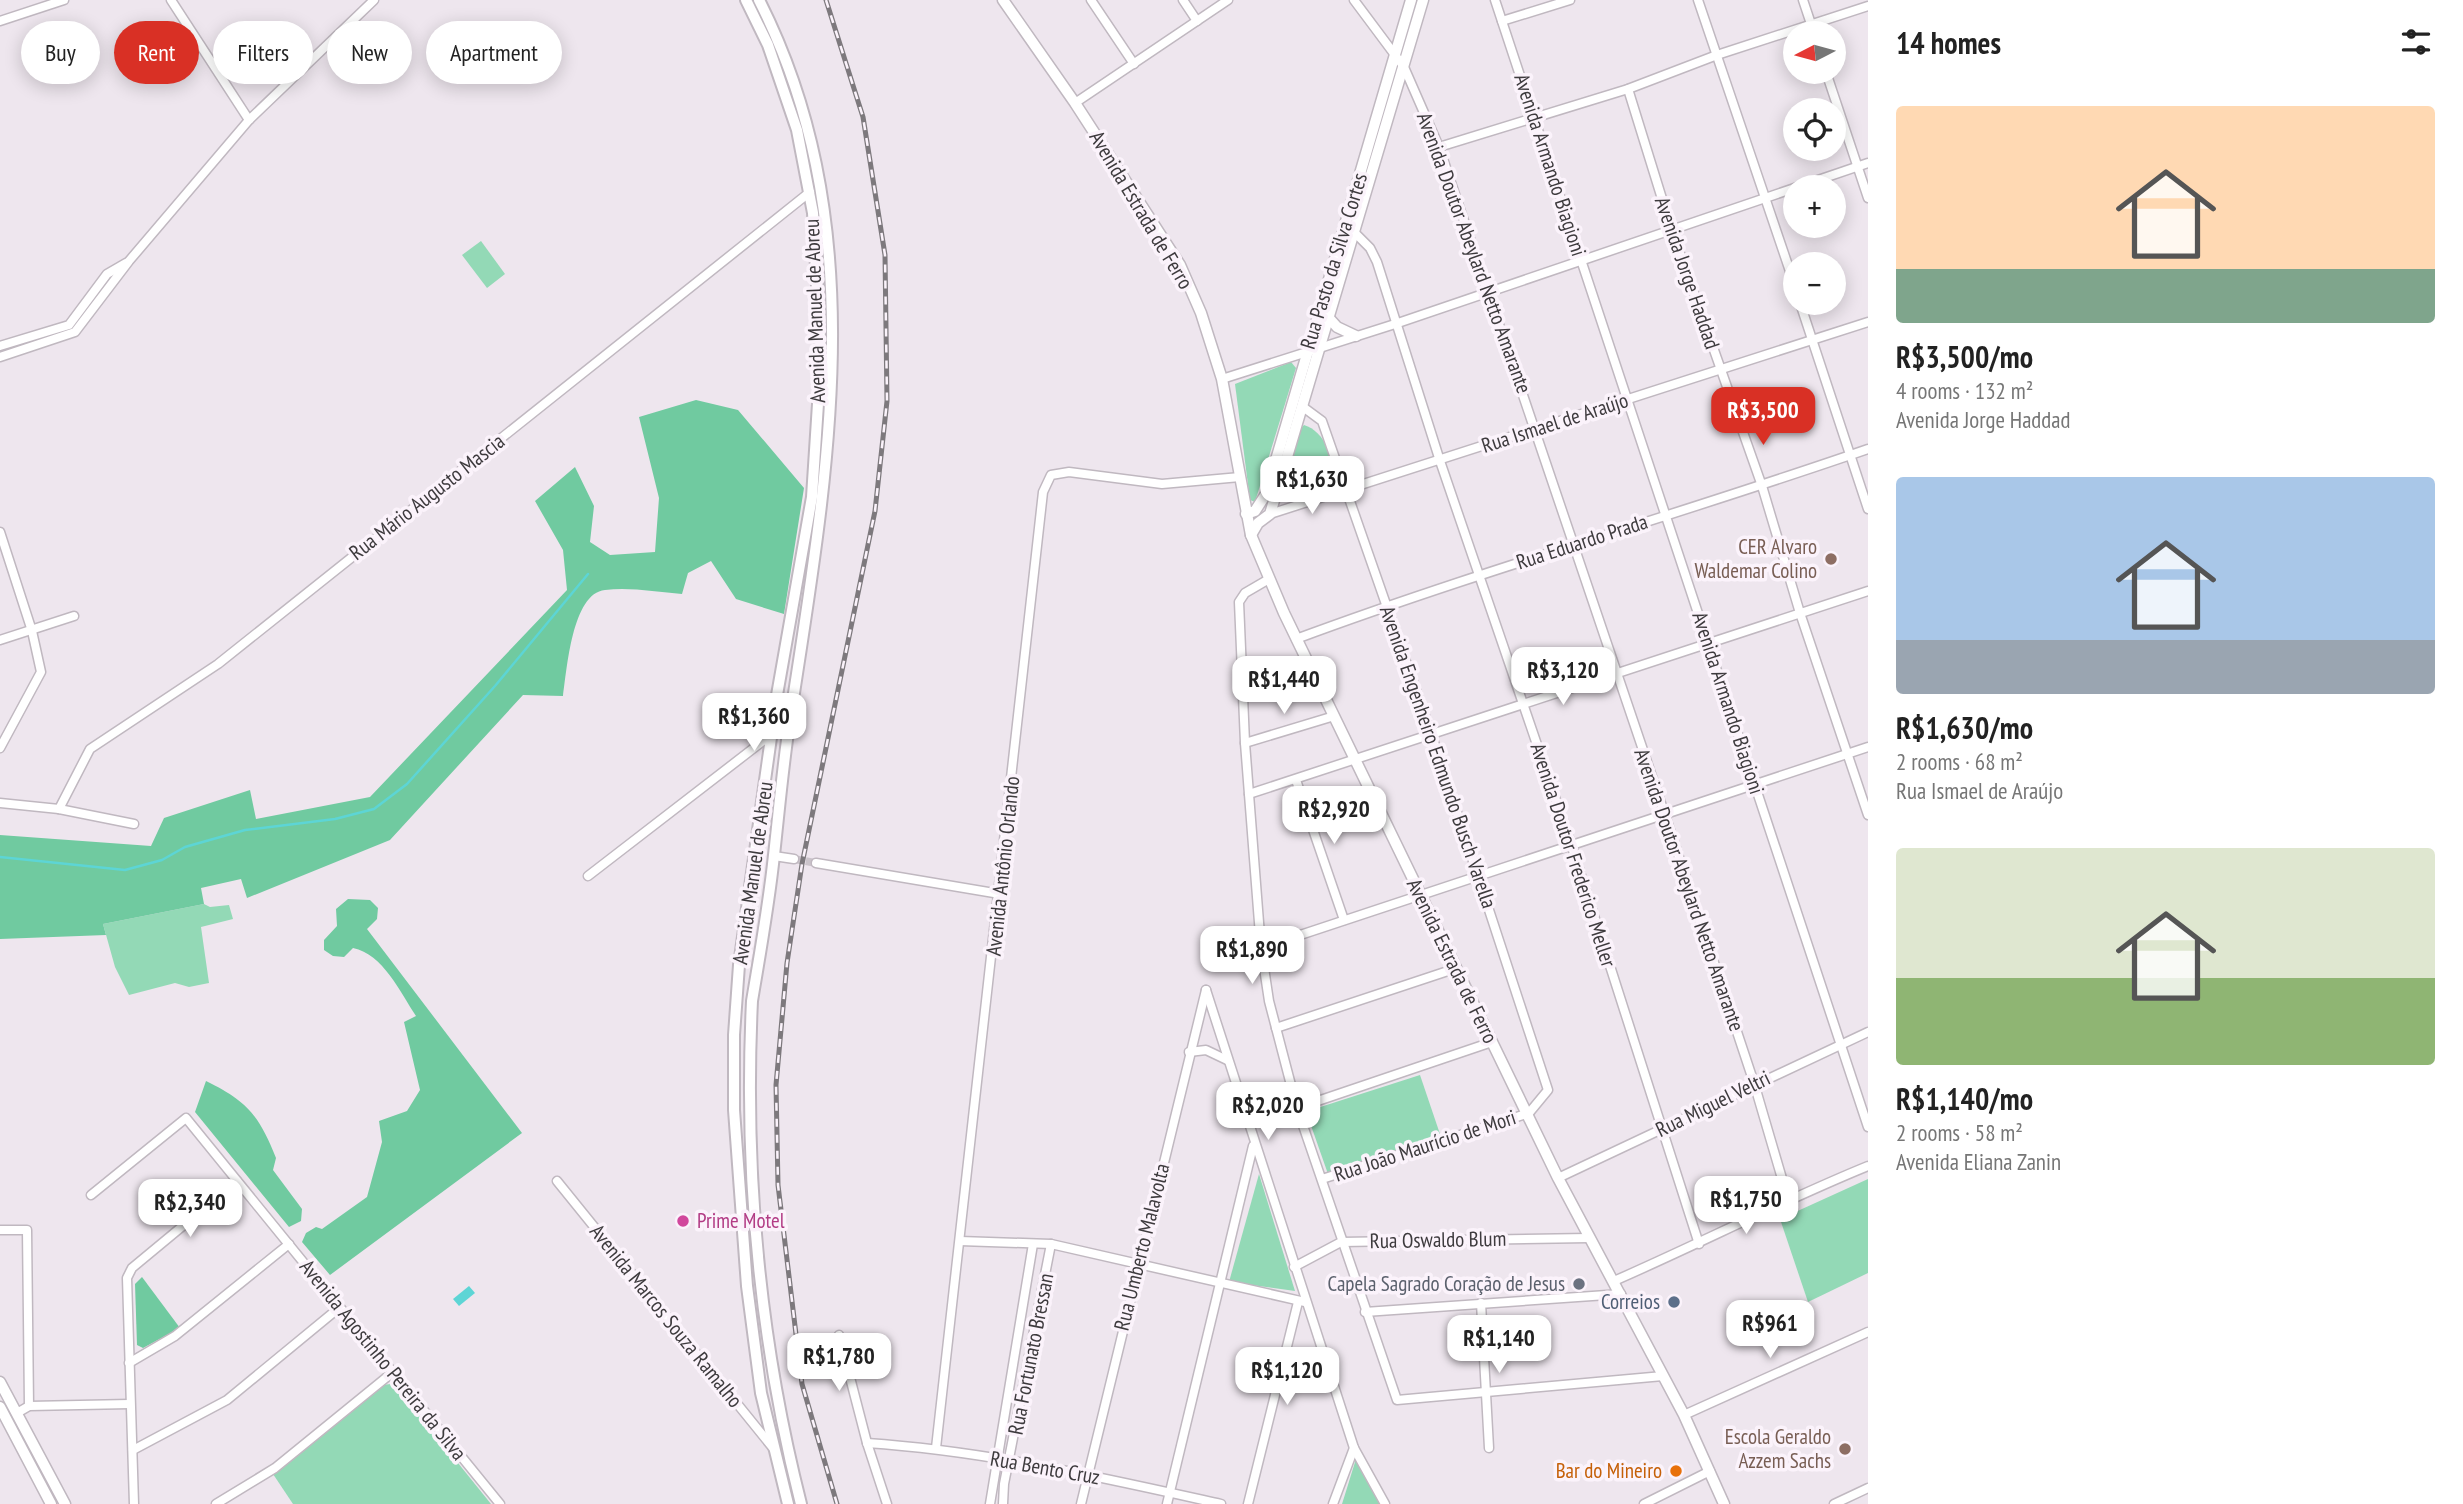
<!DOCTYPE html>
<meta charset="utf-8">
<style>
:root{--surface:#fff;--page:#f2f2f2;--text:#222;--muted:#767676;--accent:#d93025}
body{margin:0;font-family:"PT Sans Narrow",sans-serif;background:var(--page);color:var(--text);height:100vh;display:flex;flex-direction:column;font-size:26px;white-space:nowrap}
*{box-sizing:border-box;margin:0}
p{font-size:23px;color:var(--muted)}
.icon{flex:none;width:38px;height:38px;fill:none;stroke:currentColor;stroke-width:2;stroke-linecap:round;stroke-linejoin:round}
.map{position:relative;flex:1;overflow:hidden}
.details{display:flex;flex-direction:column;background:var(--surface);width:595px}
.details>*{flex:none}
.banner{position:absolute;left:21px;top:21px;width:665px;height:63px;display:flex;gap:14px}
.needle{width:46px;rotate:264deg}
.tools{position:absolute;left:1783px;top:21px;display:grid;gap:14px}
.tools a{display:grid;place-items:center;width:63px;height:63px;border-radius:50%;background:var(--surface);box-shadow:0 4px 18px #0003;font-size:35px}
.price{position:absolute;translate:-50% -60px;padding:0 16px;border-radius:14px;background:#fff;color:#222;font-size:23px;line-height:46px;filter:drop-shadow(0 2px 4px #0008)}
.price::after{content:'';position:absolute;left:50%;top:42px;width:21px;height:16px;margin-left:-10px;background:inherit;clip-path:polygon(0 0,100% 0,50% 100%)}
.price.current{background:var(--accent);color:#fff}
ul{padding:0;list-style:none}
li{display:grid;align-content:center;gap:14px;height:371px;padding:0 28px}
li span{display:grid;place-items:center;height:217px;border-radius:7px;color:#555}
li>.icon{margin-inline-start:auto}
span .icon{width:126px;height:126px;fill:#fffc;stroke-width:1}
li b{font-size:30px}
h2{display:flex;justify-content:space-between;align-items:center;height:84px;padding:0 28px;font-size:30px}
.tag{padding:0 24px;border-radius:32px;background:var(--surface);box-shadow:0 4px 18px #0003;font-size:24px;line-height:63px}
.tag.current{background:var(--accent);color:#fff}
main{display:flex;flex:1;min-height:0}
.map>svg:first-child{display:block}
.green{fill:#93d9b6}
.forest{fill:#70caa0}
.water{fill:#5dd5d5}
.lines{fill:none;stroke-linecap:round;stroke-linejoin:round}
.stream{stroke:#5dd5d5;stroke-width:2.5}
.minor-tunnel{stroke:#cbc4cb;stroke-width:8;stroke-dasharray:8 4;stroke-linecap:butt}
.minor-casing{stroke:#c0b8c0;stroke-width:11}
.tertiary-casing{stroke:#c0b8c0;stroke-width:13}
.secondary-casing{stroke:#c0b8c0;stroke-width:14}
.minor{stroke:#fff;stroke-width:8}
.tertiary{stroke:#fff;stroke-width:10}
.secondary{stroke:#fff;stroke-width:10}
.rail-casing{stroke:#7d797d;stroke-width:5}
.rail{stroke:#fbf3fb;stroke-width:2.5;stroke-dasharray:8;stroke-linecap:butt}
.education-dot{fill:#8d6e63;stroke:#fbf3fb;stroke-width:2.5}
.hotel-dot{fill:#d1479c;stroke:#fbf3fb;stroke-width:2.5}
.worship-dot{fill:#6b7280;stroke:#fbf3fb;stroke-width:2.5}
.service-dot{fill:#5c6f8a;stroke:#fbf3fb;stroke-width:2.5}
.food-dot{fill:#e8710a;stroke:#fbf3fb;stroke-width:2.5}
.labels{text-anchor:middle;stroke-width:7;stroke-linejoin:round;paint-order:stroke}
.street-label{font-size:21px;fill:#3e3b3e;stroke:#fbf3fb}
.education-label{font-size:21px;fill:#785e54;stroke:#fbf3fb;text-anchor:end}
.hotel-label{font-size:21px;fill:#b23c85;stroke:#fbf3fb;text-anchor:start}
.worship-label{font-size:21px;fill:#5b616d;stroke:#fbf3fb;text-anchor:end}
.service-label{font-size:21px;fill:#4e5e75;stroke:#fbf3fb;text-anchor:end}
.food-label{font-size:21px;fill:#c56008;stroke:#fbf3fb;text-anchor:end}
</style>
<main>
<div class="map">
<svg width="1868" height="1504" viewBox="0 0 1868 1504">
<rect width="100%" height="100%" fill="#eee6ee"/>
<g class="green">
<path d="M 481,241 L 505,274 L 487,288 L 462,255 Z"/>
<path d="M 1291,362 L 1296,368 L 1255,502 L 1250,500 L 1235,384 Z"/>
<path d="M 1304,425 C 1325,431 1335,461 1336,481 C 1327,496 1293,504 1282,488 L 1300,429 Z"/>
<path d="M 204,904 L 210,907 L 229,905 L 233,919 L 201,927 L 209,983 L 189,987 L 175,983 L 129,995 L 115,967 L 103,924 Z"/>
<path d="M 1420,1075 L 1442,1140 L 1328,1174 L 1308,1117 L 1311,1110 Z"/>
<path d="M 1259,1174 L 1295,1291 L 1229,1282 Z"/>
<path d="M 1868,1179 L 1868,1273 L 1808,1302 L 1780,1219 Z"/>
<path d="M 391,1384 L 396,1386 L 491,1504 L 293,1504 L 273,1474 L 382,1385 Z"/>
<path d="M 1356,1459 L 1380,1500 L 1380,1504 L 1342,1504 Z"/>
</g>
<g class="forest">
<path d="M 696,400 L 738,410 L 804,488 L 784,614 L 736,599 L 711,561 L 688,573 L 682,594 C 657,592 630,587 605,590 C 572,593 567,670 563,696 L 523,695 L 390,840 L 247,898 L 241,879 L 201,888 L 204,904 L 103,924 L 106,935 L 0,939 L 0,835 L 151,846 L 164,818 L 250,790 L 256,819 L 370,797 L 567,590 L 563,550 L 535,501 L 575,467 L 594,506 L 590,542 L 610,555 L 655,552 L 659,498 L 639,417 Z"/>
<path d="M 348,899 L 370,900 L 378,908 L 377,919 L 367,929 L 522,1133 L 330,1275 L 302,1242 L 306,1233 L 316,1227 L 322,1229 L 367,1197 L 382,1142 L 379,1121 L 407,1111 L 420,1090 L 404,1022 L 416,1016 C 400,992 383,954 353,948 L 344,957 L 333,956 L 324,950 L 324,940 L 337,926 L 336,909 Z"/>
<path d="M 206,1081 C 247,1101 259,1115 276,1158 L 273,1170 L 302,1209 L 301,1221 L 289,1227 L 195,1112 Z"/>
<path d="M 142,1277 L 180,1328 L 143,1348 L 137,1345 L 135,1284 Z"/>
</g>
<path class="water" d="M 469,1286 L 475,1293 L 459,1306 L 453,1299 Z"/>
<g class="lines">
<path class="stream" d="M 0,857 L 125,870 L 162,860 L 185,847 L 245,830 L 335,819 L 374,809 L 407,784 L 495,686 L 588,574"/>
<path class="minor-tunnel" d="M 794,859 L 816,863"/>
<g class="minor-casing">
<g id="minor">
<path d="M 171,0 L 249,120"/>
<path d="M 1091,0 L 1134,64"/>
<path d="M 1183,0 L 1197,21"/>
<path d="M 1354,0 L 1404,67 L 1439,147 L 1665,815 L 1754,1083 L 1788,1199"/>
<path d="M 1495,0 L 1868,1127"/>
<path d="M 1698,0 L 1796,289"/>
<path d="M 1803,0 L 1814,33"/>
<path d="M 0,21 L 64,0"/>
<path d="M 1502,21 L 1570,0"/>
<path d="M 1826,72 L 1868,198"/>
<path d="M 1628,89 L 1672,231 L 1762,486 L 1800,613 L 1868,815"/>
<path d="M 1075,103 L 1228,0"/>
<path d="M 1439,147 L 1628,89 L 1717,55 L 1868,6"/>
<path d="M 1355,233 L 1370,248 L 1377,262 L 1440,461 L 1571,844 L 1699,1244"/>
<path d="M 1800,303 L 1868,509"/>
<path d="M 0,346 L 69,325 L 107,274 L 126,263"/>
<path d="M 0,357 L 75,332 L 129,261 L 249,120 L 374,0"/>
<path d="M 1222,379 L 1395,324 L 1868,163"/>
<path d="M 1303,407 L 1322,421 L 1432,736 L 1548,1090 L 1529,1113 L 1322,1179"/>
<path d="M 1270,514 L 1868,322"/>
<path d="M 0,532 L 32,631 L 41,672 L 0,748"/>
<path d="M 1269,579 L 1245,593 L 1239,602 L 1245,743 L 1261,948 L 1269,1001 L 1297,1108 L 1397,1400 L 1663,1376"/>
<path d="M 1296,639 C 1485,569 1678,515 1868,449"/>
<path d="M 0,640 L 74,616"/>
<path d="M 1245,743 L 1331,717"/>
<path d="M 1296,780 L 1344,920"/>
<path d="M 1249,794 L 1868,591"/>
<path d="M 0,803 L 59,809 L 134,824"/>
<path d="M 59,809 L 90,749 L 218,664 L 810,192"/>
<path d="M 774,856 L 794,859"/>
<path d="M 816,863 L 1000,894"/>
<path d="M 588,876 L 772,734"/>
<path d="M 1261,948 L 1868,747"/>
<path d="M 1206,990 L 1354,1448 L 1385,1504"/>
<path d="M 1276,1028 L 1457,968"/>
<path d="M 1189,1052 L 1206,1050 L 1227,1060"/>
<path d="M 1297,1108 L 1492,1042"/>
<path d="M 1558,1178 L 1868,1032"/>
<path d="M 557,1181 L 773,1448"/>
<path d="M 91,1195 L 186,1118 L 500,1504"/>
<path d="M 0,1230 L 27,1230 L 29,1406"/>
<path d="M 960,1241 L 1051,1244 L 1305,1302"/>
<path d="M 1294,1267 L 1341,1242 L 1589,1238"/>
<path d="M 1614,1281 C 1699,1244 1782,1201 1868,1166"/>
<path d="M 1481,1303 L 1489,1448"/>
<path d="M 1365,1312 L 1621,1294"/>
<path d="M 839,1335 L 867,1443 L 887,1504"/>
<path d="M 129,1363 L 175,1336 L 289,1244"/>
<path d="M 17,1413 L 29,1406 L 130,1404"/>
<path d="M 1684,1415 L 1868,1332"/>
<path d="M 867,1443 C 987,1451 1104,1478 1221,1504"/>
<path d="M 936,1448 L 1043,492 L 1051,475 L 1069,472 L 1162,484 L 1240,477"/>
<path d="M 133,1450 L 227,1400 L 340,1307"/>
<path d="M 134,1504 L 127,1278 L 132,1268 L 237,1181"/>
<path d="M 216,1504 L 275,1468 L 393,1372"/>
<path d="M 990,1504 L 1033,1244"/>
<path d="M 1003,1504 L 1004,1484 L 1051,1244"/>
<path d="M 1081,1504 L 1206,990"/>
<path d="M 1167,1504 L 1253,1146"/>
<path d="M 1248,1504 L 1298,1302"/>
<path d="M 1333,1504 L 1354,1448"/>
<path d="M 1644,1504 L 1710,1471"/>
<path d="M 1834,1504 L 1868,1488"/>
</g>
</g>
<g class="tertiary-casing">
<g id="tertiary">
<path d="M 1003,0 L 1075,103 L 1180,265 L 1201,313 L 1222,379 L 1251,535 L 1284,613 L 1558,1178 L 1684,1415 L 1724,1504"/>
<path d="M 1328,317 L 1337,327 L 1356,336"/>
<path d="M 1246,514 L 1255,511 L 1266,494 L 1411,0"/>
<path d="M 1251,535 L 1258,523 L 1270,514 L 1423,0"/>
<path d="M 0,1382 L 65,1504"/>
<path d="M 0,1407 L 51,1504"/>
</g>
</g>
<g class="secondary-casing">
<g id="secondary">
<path d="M 746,0 L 768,45 L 797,130 L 813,213 L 821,357 L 812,497 L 777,695 L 739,965 L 734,1035 L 734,1110 L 747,1286 L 761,1393 L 788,1504"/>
<path d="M 759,0 C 875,229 827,477 790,719 C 783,764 779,810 774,855 C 769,904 760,953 752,1001 C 744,1171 759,1339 801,1504"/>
</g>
</g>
<use href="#minor" class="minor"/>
<use href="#tertiary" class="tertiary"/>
<use href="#secondary" class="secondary"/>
<g class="rail-casing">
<path id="rail" d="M 826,0 L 863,117 L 885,255 L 887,401 L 875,511 L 802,864 L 787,963 L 776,1085 L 778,1185 L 802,1384 L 837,1504"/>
</g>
<use href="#rail" class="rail"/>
</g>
<g class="education-dot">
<circle cx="1831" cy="559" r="7"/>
<circle cx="1845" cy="1449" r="7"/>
</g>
<circle class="hotel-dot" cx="683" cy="1221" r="7"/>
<circle class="worship-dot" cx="1579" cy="1284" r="7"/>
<circle class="service-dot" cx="1674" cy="1302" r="7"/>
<circle class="food-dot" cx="1676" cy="1471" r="7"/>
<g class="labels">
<g class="street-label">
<text transform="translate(1550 165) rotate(72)" y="7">Avenida Armando Biagioni</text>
<text transform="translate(1141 210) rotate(59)" y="7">Avenida Estrada de Ferro</text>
<text transform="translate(1474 253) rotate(70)" y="7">Avenida Doutor Abeylard Netto Amarante</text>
<text transform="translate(1334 261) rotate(-73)" y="7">Rua Pasto da Silva Cortes</text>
<text transform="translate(1687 273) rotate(71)" y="7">Avenida Jorge Haddad</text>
<text transform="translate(815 311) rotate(-92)" y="7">Avenida Manuel de Abreu</text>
<text transform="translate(1555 423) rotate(-18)" y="7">Rua Ismael de Araújo</text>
<text transform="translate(427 497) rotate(-38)" y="7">Rua Mário Augusto Mascia</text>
<text transform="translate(1582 542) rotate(-18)" y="7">Rua Eduardo Prada</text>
<text transform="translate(1728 703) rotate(72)" y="7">Avenida Armando Biagioni</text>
<text transform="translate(1438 757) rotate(71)" y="7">Avenida Engenheiro Edmundo Busch Varella</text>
<text transform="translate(1573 855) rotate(72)" y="7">Avenida Doutor Frederico Meller</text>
<text transform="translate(1003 866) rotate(-84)" y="7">Avenida Antônio Orlando</text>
<text transform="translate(753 873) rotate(-82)" y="7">Avenida Manuel de Abreu</text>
<text transform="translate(1689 890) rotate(71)" y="7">Avenida Doutor Abeylard Netto Amarante</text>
<text transform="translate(1452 961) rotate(64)" y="7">Avenida Estrada de Ferro</text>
<text transform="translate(1713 1104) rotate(-26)" y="7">Rua Miguel Veltri</text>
<text transform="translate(1425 1146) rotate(-18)" y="7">Rua João Maurício de Mori</text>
<text transform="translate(1438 1240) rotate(-1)" y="7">Rua Oswaldo Blum</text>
<text transform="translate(1142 1247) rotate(-76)" y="7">Rua Umberto Malavolta</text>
<text transform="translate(666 1316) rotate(51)" y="7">Avenida Marcos Souza Ramalho</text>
<text transform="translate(1031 1354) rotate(-79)" y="7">Rua Fortunato Bressan</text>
<text transform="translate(383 1360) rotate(51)" y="7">Avenida Agostinho Pereira da Silva</text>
<text transform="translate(1045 1468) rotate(10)" y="7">Rua Bento Cruz</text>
</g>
<g class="education-label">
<text x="1817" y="554">CER Alvaro<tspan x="1817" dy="24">Waldemar Colino</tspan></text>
<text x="1831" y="1444">Escola Geraldo<tspan x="1831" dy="24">Azzem Sachs</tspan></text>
</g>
<g class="hotel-label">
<text x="697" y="1228">Prime Motel</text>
</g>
<g class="worship-label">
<text x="1565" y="1291">Capela Sagrado Coração de Jesus</text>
</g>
<g class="service-label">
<text x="1660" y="1309">Correios</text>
</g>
<g class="food-label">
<text x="1662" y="1478">Bar do Mineiro</text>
</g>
</g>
</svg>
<div class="tools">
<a><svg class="needle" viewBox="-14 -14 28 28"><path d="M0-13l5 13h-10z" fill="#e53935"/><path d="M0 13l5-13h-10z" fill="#767676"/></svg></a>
<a><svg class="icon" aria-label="locate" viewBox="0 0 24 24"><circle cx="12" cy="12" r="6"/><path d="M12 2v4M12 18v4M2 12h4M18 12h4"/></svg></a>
<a>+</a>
<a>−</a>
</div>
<b class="price current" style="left:1763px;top:447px">R$3,500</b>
<b class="price" style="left:1312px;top:516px">R$1,630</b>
<b class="price" style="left:1563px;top:707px">R$3,120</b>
<b class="price" style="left:1284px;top:716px">R$1,440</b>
<b class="price" style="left:754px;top:753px">R$1,360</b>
<b class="price" style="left:1334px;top:846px">R$2,920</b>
<b class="price" style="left:1252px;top:986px">R$1,890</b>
<b class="price" style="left:1268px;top:1142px">R$2,020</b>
<b class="price" style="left:1746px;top:1236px">R$1,750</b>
<b class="price" style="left:190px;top:1239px">R$2,340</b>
<b class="price" style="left:1770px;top:1360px">R$961</b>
<b class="price" style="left:1499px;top:1375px">R$1,140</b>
<b class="price" style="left:839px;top:1393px">R$1,780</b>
<b class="price" style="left:1287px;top:1407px">R$1,120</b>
<div class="banner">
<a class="tag">Buy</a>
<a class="tag current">Rent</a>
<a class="tag">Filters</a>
<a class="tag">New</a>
<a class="tag">Apartment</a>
</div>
</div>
<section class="details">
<h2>14 homes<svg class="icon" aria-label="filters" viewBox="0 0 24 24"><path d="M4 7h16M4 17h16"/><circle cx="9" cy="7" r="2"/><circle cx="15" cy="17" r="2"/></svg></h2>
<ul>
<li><span style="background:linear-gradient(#ffd9b3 75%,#7fa58c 0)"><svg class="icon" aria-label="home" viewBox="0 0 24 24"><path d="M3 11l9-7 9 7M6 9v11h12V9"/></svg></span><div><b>R$3,500/mo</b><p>4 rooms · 132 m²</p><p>Avenida Jorge Haddad</p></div></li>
<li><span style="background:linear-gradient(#a9c7e8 75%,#9aa5b1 0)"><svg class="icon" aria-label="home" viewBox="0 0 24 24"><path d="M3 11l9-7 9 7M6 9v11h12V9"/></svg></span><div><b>R$1,630/mo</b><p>2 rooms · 68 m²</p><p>Rua Ismael de Araújo</p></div></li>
<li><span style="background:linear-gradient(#dfe7d0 60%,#8fb573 0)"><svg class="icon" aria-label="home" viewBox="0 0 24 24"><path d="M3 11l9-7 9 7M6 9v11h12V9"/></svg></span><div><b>R$1,140/mo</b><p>2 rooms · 58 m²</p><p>Avenida Eliana Zanin</p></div></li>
</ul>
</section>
</main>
